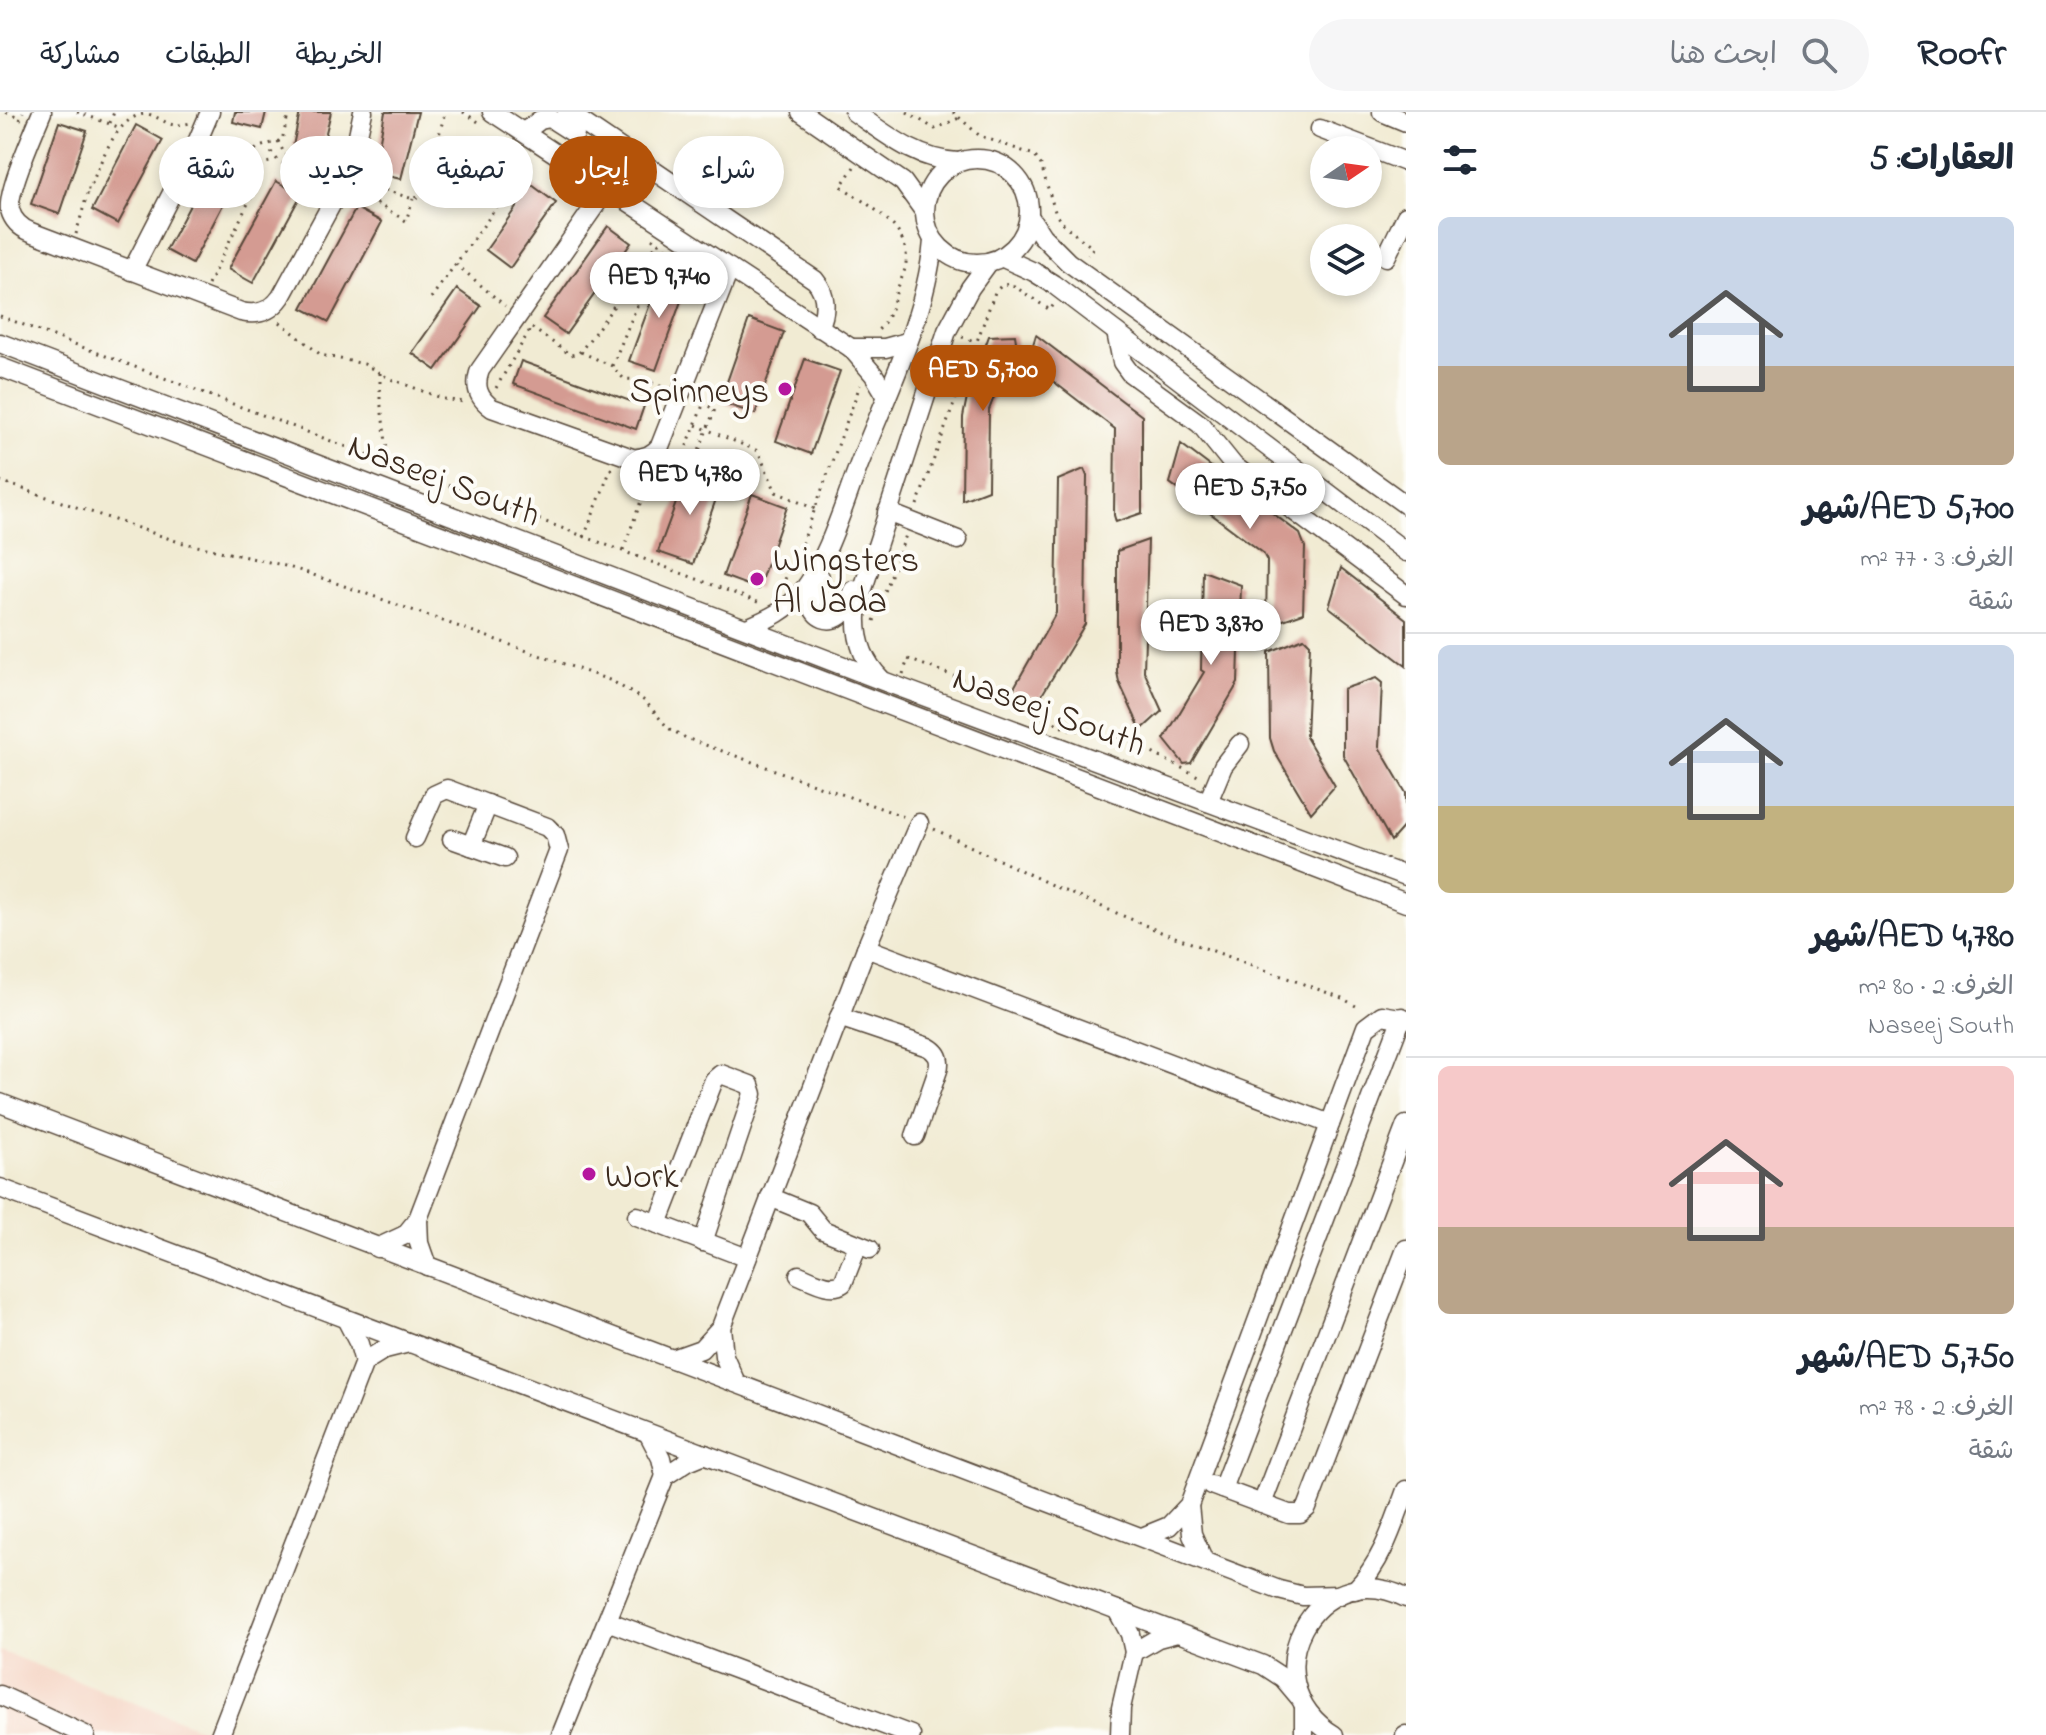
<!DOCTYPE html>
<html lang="ar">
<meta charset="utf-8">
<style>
:root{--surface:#fff;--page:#f6f6f7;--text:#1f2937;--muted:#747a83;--line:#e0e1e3;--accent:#b45309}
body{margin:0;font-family:"Indie Flower","Playpen Sans Arabic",sans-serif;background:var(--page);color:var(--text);direction:rtl;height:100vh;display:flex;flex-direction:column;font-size:30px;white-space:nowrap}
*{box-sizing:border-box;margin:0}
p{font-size:26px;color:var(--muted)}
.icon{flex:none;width:44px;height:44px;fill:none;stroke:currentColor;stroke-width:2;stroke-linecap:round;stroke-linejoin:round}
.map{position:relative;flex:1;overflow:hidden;direction:ltr}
.side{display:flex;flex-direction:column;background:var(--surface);width:640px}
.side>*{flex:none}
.hud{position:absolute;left:24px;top:24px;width:760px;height:72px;direction:rtl;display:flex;gap:16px}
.needle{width:52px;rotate:77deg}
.tools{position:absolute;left:1310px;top:24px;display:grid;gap:16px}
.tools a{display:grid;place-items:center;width:72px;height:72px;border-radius:50%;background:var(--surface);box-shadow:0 4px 12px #0003;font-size:40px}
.price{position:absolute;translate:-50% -68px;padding:0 18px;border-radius:28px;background:#fff;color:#222;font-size:26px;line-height:52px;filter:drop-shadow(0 2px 4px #0008)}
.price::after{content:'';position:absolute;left:50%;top:48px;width:24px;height:18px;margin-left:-12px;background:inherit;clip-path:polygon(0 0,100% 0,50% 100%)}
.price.on{background:var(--accent);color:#fff}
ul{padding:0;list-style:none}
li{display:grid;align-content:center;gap:16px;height:424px;padding:0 32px}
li+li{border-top:2px solid var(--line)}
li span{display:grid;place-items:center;height:248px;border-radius:12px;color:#555}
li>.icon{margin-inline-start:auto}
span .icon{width:144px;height:144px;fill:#fffc;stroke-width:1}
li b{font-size:34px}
h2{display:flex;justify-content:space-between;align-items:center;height:96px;padding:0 32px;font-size:34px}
.pill{padding:0 28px;border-radius:36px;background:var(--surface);box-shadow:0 4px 12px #0003;font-size:28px;line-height:72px}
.pill.on{background:var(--accent);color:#fff}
header{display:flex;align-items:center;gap:48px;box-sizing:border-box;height:112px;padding:0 40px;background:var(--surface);border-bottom:2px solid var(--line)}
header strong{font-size:38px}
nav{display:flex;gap:44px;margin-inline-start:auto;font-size:28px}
.search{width:560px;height:72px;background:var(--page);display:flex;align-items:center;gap:20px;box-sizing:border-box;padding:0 28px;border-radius:44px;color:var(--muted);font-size:30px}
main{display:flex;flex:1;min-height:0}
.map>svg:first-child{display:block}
.built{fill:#f5d3c2}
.building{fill:#d49b92}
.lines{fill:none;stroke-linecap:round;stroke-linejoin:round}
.minor-casing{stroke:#564739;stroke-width:21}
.path{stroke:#564739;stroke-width:3;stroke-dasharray:2 6;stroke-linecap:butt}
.minor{stroke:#fff;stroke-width:18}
.poi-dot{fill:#b5179e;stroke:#fdfcf7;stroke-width:3}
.labels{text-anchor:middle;stroke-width:8;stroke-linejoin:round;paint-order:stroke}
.poi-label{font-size:36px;fill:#3b2a1e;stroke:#fdfcf7;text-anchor:start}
.street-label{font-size:36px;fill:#3b2a1e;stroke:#fdfcf7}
</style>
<header>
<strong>Roofr</strong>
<div class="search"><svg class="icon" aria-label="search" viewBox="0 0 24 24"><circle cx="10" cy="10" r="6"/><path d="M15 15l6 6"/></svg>ابحث هنا</div>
<nav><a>الخريطة</a><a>الطبقات</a><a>مشاركة</a></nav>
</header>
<main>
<section class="side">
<h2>العقارات: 5<svg class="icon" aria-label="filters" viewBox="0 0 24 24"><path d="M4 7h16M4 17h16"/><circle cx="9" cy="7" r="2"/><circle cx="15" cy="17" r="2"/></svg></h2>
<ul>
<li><span style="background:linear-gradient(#c9d6e8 60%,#b9a48a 0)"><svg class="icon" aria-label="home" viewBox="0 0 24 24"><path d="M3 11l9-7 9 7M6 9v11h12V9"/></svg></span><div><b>AED 5,700/شهر</b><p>الغرف: 3 · 77 m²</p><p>شقة</p></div></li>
<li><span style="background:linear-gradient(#c9d6e8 65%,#c2b280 0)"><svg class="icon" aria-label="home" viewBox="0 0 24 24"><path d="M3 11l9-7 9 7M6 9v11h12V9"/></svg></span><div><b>AED 4,780/شهر</b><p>الغرف: 2 · 80 m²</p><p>Naseej South</p></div></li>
<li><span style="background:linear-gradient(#f6c9c9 65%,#b9a48a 0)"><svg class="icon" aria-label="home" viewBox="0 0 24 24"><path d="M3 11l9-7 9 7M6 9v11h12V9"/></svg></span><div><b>AED 5,750/شهر</b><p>الغرف: 2 · 78 m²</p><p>شقة</p></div></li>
</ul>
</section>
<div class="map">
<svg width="1406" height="1623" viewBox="0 0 1406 1623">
<rect width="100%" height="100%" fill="#fdfcf7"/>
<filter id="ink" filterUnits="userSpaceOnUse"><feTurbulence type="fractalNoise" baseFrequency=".0125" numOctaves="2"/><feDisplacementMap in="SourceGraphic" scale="16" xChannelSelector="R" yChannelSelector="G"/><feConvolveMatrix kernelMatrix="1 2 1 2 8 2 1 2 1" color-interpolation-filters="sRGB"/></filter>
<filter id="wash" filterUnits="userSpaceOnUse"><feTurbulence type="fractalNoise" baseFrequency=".006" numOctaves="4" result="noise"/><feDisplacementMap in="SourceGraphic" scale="32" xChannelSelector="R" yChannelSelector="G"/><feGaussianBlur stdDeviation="1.8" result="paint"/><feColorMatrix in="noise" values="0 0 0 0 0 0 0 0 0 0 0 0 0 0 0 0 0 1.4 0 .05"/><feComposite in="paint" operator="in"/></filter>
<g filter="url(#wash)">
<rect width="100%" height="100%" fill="#f1ebd3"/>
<path class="built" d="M 0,1539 L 218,1623 L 0,1623 Z"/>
<g id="blocks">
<g class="building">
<path d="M 235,0 L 266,0 L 262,17 L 233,10 Z"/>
<path d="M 300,0 L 331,0 L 321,41 L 293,34 Z"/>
<path d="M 385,0 L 418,0 L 401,67 L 374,61 Z"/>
<path d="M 59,10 L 87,19 L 59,102 L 31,92 Z"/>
<path d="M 136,13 L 163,28 L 118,112 L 92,98 Z"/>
<path d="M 212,52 L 237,66 L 192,152 L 166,138 Z"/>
<path d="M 276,69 L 301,83 L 253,171 L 228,157 Z"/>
<path d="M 532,73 L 556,91 L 510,156 L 486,138 Z"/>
<path d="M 356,96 L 382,110 L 329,210 L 302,196 Z"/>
<path d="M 608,114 L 631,131 L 566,222 L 543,206 Z"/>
<path d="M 663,157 L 689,167 L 656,258 L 629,249 Z"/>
<path d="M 457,177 L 481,194 L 436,258 L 412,241 Z"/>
<path d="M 749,207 L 784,220 L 755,302 L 720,290 Z"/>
<path d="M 1015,223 L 1018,243 L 1012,239 L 989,298 L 988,378 L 962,388 L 963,305 L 967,285 L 989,224 Z"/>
<path d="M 1036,223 L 1142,304 L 1142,401 L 1116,410 L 1114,403 L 1115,317 L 1028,250 Z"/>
<path d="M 805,247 L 840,259 L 811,342 L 776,329 Z"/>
<path d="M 521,249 L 644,294 L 636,317 L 513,272 Z"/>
<path d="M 1181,332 L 1300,422 L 1305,435 L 1303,501 L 1266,514 L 1267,449 L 1263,441 L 1170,371 Z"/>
<path d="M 1084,357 L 1087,364 L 1085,512 L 1040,586 L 1011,581 L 1056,501 L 1058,368 Z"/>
<path d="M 688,358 L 722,370 L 693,452 L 658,440 Z"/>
<path d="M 752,382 L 787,395 L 758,477 L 723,464 Z"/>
<path d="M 1148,428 L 1144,559 L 1162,599 L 1141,618 L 1119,570 L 1117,560 L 1117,439 Z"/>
<path d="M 1341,456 L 1406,507 L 1406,554 L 1329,495 Z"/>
<path d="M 1203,459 L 1241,473 L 1238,571 L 1191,651 L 1184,652 L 1164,627 L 1204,560 L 1201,558 Z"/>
<path d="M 1304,526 L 1310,532 L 1306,625 L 1335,674 L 1311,701 L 1274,639 L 1270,626 L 1269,540 Z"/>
<path d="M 1376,566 L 1382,571 L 1379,635 L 1406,681 L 1406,712 L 1391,729 L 1343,643 L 1343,577 Z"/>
</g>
</g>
</g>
<g filter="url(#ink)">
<use href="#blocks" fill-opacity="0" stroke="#564739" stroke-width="2"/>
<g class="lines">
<g class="minor-casing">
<g id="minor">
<path d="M 42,0 C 34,20 7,79 10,98 C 13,109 21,116 31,120 L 241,200 C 258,204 271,199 281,185 L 343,71 L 352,50 L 363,0"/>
<path d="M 492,0 L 851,236 L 874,263 L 886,283"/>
<path d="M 567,0 L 815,168 C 827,182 827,199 819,216"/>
<path d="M 801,0 L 903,70 L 924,99"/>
<path d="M 854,0 C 887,23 917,48 958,50"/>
<path d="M 1382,0 L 1406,10"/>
<path d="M 1320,17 L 1406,50"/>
<path d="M 524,20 L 540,8 L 550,6 L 575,22"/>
<circle cx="977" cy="99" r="52"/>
<path d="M 608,75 L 480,258 C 474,274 478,286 492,296 L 632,346 C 644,347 653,343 660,334 L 730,156"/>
<path d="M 1029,104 L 1042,124 L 1068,150 L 1406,393"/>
<path d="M 1001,145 L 1034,160 L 1053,172 L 1406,440"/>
<path d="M 1386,145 L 1406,104"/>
<path d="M 132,159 L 192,42 L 210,0"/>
<path d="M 1116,220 L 1122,250 L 1130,261 L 1200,312 L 1234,354 L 1406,483"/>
<path d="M 0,231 L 883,569 L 1406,764"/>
<path d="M 851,236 L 885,236 L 907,230"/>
<path d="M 0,255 L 1406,791"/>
<path d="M 887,400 L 958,428"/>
<path d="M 820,465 C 817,473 811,482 812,491 C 813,506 831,513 842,502 C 847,496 850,485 853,478"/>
<path d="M 747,516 C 768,507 788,498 803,479 C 829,445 844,391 860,350 C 887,281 927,202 933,129"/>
<path d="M 881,567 C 860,546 854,521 858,492 L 947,219 L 970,176 L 989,150"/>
<path d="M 1208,690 L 1223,654 L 1240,632"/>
<path d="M 452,727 L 505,746"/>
<path d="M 471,734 L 488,692"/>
<path d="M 866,836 L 1330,1012"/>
<path d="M 839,905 L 928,935 C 937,940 941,947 938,958 L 915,1024"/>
<path d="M 0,991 L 1279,1478 L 1303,1484 L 1339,1483"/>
<path d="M 0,1076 L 1263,1553 L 1283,1566 L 1299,1585"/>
<path d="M 770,1085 L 809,1101 L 823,1118 L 870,1137"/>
<path d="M 637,1104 L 747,1146"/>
<path d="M 418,1107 L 419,1131 L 427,1154"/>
<path d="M 658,1112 L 714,968 L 721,962 L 750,973 L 753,982 L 703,1130"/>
<path d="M 377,1136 L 405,1123 L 418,1107 L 559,738 L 555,723 L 547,715 L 447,677 L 434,683 L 415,726"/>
<path d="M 799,1163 C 812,1168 831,1180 843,1171 L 858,1133"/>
<path d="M 346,1207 L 359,1232 L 364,1250"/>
<path d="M 721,1215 L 724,1244 L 736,1271"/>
<path d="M 673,1247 L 701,1237 L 721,1215 L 866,836 L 919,711"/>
<path d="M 648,1321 L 661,1346 L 665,1364"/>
<path d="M 1211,1373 L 1289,1402 L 1300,1402 L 1307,1396 L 1406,1137"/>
<path d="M 1222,1377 L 1402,905"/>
<path d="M 1262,1392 L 1406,1013"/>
<path d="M 1189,1393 L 1192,1422 L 1204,1449"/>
<path d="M 1142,1425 L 1169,1414 L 1189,1393 L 1366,915 L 1382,903 L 1406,907"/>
<path d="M 1355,1478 C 1382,1450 1393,1414 1406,1378"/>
<path d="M 1117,1498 L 1130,1522 L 1134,1540 L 1121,1596 L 1120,1623"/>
<path d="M 607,1509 L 911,1623"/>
<path d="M 1134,1540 L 1158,1526 L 1177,1521"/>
<path d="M 0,1583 L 85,1623"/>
<path d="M 1304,1595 L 1304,1623"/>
<path d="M 220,1623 L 364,1250 L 385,1237 L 409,1231"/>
<path d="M 561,1623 L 665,1364 L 688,1349 L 705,1342"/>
<path d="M 1334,1623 C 1246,1568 1316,1440 1406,1486"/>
<path d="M 1405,1623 L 1406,1623"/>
</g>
</g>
<g class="path">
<path d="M 6,0 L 21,6"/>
<path d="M 77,0 L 118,15"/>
<path d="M 463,0 L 480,11"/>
<path d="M 907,0 L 935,17 L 959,6"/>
<path d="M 953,0 L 980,24 L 1034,43 L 1041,53 L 1056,103 L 1067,116 L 1093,136 L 1088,143"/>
<path d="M 20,8 L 23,0"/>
<path d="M 110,11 L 114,0"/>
<path d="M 278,29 L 285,43 L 308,50 L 329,63"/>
<path d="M 271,40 L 280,51 L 307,57 L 317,64 L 323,61"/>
<path d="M 246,43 L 261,52 L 275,49"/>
<path d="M 242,47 L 259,35 L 282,28 L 289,0"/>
<path d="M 854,55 L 841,74 C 867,93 910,113 906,151 C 905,161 899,171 896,181 C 892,195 888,209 877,219"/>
<path d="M 356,79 L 406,109 L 413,87"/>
<path d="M 363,83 L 379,76 L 413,87 L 424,82 L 445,0"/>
<path d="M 76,122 L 87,83 L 86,77 L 90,77 C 98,56 117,0 148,2 C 168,8 166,17 190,11"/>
<path d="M 652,126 L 669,138"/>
<path d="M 456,152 L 505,194"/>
<path d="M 208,173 L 259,69 L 242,47 L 216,27"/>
<path d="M 431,186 L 533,45"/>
<path d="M 0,204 L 763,492"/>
<path d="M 280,210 L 321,243 L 364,252 L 388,266 L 444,287 L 464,290"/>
<path d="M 532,216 L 571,243 L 579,241 C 607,206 631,168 658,130"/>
<path d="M 962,225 L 977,230"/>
<path d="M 581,240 L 612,254 L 624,267 L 645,268 L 665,276"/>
<path d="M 612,254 L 649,165 L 646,146"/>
<path d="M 380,261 L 380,287 L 389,351"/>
<path d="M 496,276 L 531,216"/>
<path d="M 694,288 L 715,297 L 696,346 L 684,341 L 703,293"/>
<path d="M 696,313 L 758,339 L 776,380 L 815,397"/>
<path d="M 0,369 L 179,430 L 278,452 L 305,460 L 612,569 L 645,589 L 668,616 L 686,626 L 905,705"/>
<path d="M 648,370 L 667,362 L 684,341"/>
<path d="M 917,393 L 995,180 L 1002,173 L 1011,172 L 1050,198 L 1054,192"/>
<path d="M 584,425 L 611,357 L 614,358"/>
<path d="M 623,438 L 648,370 L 625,362"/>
<path d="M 777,481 L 797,446 L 860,273"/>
<path d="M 874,509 L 906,423"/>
<path d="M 903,562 L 908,547 L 1018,588 L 1064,616 L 1115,625 L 1130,630 L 1200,665"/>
<path d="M 934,717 L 1060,777 L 1161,820 L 1342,886 L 1361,897"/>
</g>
<use href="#minor" class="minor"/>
</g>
</g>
<g class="poi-dot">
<circle cx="785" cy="277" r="8"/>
<circle cx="757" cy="467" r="8"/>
<circle cx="589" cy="1062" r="8"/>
</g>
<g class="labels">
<g class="poi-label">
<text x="769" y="290" text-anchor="end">Spinneys</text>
<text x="773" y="459">Wingsters<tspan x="773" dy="41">Al Jada</tspan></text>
<text x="605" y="1075">Work</text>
</g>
<g class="street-label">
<text transform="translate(445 366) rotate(21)" y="13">Naseej South</text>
<text transform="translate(1050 597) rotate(20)" y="13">Naseej South</text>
</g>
</g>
</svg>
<div class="tools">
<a><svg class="needle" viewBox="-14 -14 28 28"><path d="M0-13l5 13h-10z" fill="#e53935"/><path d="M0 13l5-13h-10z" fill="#747a83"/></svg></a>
<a><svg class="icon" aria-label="layers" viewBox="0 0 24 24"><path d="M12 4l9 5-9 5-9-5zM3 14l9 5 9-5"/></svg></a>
</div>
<b class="price" style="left:659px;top:208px">AED 9,740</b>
<b class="price on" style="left:983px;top:301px">AED 5,700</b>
<b class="price" style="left:690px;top:405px">AED 4,780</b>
<b class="price" style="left:1250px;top:419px">AED 5,750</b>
<b class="price" style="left:1211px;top:555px">AED 3,870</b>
<div class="hud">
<a class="pill">شراء</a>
<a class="pill on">إيجار</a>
<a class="pill">تصفية</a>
<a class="pill">جديد</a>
<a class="pill">شقة</a>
</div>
</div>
</main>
